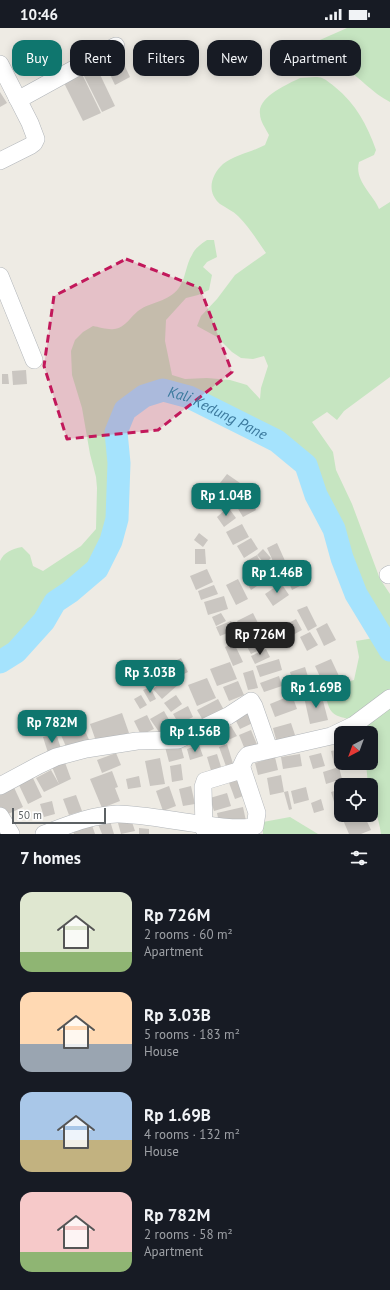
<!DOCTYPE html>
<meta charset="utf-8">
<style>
:root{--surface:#171b24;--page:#20242c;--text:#f1f3f6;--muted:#9ea1a6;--accent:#0f766e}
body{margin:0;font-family:"PT Sans",sans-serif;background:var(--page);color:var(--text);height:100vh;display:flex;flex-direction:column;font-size:15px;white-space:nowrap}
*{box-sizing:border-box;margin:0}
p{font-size:13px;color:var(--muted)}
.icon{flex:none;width:22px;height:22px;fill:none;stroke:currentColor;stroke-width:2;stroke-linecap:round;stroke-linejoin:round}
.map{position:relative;height:806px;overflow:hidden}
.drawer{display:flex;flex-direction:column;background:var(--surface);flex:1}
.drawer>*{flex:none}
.hud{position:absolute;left:12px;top:12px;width:366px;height:36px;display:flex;gap:8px}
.needle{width:26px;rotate:221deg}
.tools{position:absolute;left:334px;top:698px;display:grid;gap:8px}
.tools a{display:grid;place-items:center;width:44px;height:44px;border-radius:8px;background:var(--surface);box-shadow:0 2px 10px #0003;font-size:20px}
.scale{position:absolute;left:12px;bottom:10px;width:94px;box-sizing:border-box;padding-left:4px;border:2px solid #5c6164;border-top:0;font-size:11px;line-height:14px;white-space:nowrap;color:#5c6164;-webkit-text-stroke:3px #fff;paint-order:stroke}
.price{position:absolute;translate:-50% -34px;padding:0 9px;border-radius:8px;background:var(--accent);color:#fff;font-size:13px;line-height:26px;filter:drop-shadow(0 1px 2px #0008)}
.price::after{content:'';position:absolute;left:50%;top:24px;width:12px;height:9px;margin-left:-6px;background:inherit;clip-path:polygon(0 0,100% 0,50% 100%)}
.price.current{background:#222;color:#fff}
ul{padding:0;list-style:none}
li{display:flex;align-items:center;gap:12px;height:100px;padding:0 20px}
li span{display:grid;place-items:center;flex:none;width:112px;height:80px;border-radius:12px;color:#555}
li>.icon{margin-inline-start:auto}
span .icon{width:48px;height:48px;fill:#fffc;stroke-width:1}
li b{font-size:17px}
h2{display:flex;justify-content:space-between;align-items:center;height:48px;padding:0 20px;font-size:17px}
.chip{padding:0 14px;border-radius:12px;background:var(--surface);box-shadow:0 2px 10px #0003;font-size:14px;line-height:36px}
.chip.current{background:var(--accent);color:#fff}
.status{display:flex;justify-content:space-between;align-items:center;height:28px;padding:0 20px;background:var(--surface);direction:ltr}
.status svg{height:11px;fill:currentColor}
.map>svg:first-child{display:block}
.green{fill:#c6e5c1}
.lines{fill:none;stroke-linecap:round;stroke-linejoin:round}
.river{stroke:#a5e3fd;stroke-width:23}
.building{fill:#cac6c1}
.minor-casing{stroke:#b1b5b9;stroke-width:18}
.minor{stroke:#fff;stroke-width:17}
.marked{fill:#c2185b;fill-opacity:0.2;stroke:#c2185b;stroke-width:3;stroke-dasharray:8 5;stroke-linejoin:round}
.labels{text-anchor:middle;stroke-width:3;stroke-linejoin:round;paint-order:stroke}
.water-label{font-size:15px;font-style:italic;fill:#3c7a9e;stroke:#fff}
</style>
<div class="status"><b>10:46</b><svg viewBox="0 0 49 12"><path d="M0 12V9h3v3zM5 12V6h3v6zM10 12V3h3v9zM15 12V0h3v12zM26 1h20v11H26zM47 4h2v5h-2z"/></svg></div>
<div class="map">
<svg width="390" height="806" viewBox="0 0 390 806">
<rect width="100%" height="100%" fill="#eeebe4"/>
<g class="green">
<path d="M 347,0 L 390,0 L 390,74 C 372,65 360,49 343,39 C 330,31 316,27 304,19 Z"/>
<path d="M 300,50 C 307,50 316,48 322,50 C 327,52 331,56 335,59 C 356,76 367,97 376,122 L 374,127 L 359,134 C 354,153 373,166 379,181 L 390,174 L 390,349 L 344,383 L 337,392 L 327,384 L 312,394 L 333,424 L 336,442 L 352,476 L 380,551 L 390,566 L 390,613 L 360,564 L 347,529 L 338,499 L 321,465 L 310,435 L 279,409 L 191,365 L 162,358 L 142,364 L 121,378 L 111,403 L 114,435 L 113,490 L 107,512 L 94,538 L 67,560 L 52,571 L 40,590 L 13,620 L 0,628 L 0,533 C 4,524 12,521 22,519 L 30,527 L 33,538 L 43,543 L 81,518 L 96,501 L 97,460 L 96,449 L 90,426 L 82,380 L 72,347 L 71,323 L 75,312 L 83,304 L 93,298 C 99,299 108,302 114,301 C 125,301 132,286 141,281 C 154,273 171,273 180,258 C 186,249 186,236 192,227 C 195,220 201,216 207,212 L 214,212 L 217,229 L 207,234 L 203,239 L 212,247 L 209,262 L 198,267 L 186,270 L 166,292 L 165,313 L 172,347 L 185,351 L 207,350 L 230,352 L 247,357 L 260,371 L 261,360 L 268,338 L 264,328 L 253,331 L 241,330 L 232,324 L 217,309 L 197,298 L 201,288 L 217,271 L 235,247 L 266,225 C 257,212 249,199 238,188 C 233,183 226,180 220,176 C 206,164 211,147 223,136 C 235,127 252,124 265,117 L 269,107 C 266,101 260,93 260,86 C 257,69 288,56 300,50 Z"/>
<path d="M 374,610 L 390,631 L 390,806 L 381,806 C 379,789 371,774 371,757 L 368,757 L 366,735 L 371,735 L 371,705 L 365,705 C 357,687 340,693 332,684 C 327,679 326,666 324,660 L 354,652 L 359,629 L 356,613 Z"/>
<path d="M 290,789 L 318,806 L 263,806 L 263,794 Z"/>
</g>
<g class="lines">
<path class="river" id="s1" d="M 0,634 L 16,624 L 44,593 L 55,574 L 70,564 L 97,541 L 111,513 L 117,491 L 119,435 L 116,404 L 125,382 L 144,368 L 163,362 L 189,369 L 277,413 L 306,437 L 316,467 L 334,501 L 342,530 L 356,566 L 390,622"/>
</g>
<g class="building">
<path d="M 118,24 L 130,49 L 115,57 L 103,32 Z"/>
<path d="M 94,34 L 115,78 L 102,84 L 80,40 Z"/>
<path d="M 80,42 L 101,85 L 83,93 L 62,51 Z"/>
<path d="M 0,64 L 7,75 L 0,79 Z"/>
<path d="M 26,342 L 27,356 L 13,357 L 12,343 Z"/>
<path d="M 2,346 L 8,346 L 9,356 L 2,356 Z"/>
<path d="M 227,446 L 240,455 L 232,465 L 220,455 Z"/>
<path d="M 212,461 L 221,471 L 210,481 L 201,470 Z"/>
<path d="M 246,466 L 256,482 L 243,489 L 234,474 Z"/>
<path d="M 228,479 L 236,490 L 224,499 L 217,489 Z"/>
<path d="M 242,496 L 249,509 L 233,517 L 226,504 Z"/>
<path d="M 199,505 L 208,512 L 203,519 L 194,512 Z"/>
<path d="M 251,510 L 258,521 L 244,530 L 237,518 Z"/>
<path d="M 277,515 L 286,535 L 276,540 L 267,520 Z"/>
<path d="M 195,521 L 205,521 L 206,536 L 195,536 Z"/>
<path d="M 263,521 L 271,530 L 265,536 L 257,527 Z"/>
<path d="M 257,527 L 263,539 L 251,546 L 245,534 Z"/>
<path d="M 271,536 L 276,545 L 261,555 L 256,547 Z"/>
<path d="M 207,541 L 213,554 L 196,562 L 190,548 Z"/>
<path d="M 298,545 L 304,556 L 292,562 L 287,550 Z"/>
<path d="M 250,547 L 257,558 L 251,562 L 244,550 Z"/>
<path d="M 238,551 L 248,571 L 236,577 L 226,557 Z"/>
<path d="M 281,555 L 289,567 L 273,578 L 265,566 Z"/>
<path d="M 214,557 L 218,566 L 201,572 L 198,563 Z"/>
<path d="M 224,568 L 228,581 L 208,587 L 204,574 Z"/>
<path d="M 307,578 L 317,598 L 308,603 L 297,582 Z"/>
<path d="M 221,585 L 226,593 L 216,598 L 212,589 Z"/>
<path d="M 253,585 L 260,599 L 244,607 L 237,593 Z"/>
<path d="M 296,591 L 302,602 L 291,608 L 285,597 Z"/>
<path d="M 231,593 L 235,602 L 220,608 L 216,599 Z"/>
<path d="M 327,595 L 336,612 L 324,618 L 316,601 Z"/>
<path d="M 310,604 L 318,617 L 307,623 L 300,609 Z"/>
<path d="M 263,605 L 269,617 L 251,626 L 245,615 Z"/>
<path d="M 234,615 L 243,634 L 233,638 L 225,619 Z"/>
<path d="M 266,621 L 270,629 L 255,636 L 251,628 Z"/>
<path d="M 181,630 L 188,644 L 180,648 L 173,634 Z"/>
<path d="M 279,631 L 282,642 L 260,649 L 256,638 Z"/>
<path d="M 331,631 L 339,648 L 323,655 L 315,638 Z"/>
<path d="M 230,634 L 237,651 L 217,658 L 210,641 Z"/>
<path d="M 305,639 L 310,655 L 294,659 L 290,644 Z"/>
<path d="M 253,642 L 258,660 L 248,662 L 243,645 Z"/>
<path d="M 170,646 L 179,656 L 162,671 L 153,661 Z"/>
<path d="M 279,648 L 282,658 L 264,664 L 260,655 Z"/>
<path d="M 207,650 L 216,670 L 197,678 L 188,657 Z"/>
<path d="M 238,653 L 244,667 L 229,673 L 223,659 Z"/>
<path d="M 150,659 L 156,671 L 150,674 L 143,662 Z"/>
<path d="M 321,665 L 328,692 L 310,696 L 304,669 Z"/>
<path d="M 141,667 L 147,677 L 140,681 L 134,671 Z"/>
<path d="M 176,667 L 182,676 L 171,684 L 164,675 Z"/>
<path d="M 292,667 L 297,681 L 275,689 L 270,676 Z"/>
<path d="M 218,671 L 225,684 L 205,696 L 197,682 Z"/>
<path d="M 188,678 L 193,689 L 179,696 L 173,686 Z"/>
<path d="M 249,682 L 255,694 L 240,701 L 234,689 Z"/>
<path d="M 164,683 L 172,697 L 159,704 L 150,691 Z"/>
<path d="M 122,685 L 129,705 L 97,716 L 90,696 Z"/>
<path d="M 147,687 L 154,701 L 141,707 L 134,693 Z"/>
<path d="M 189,691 L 194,700 L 182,707 L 177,698 Z"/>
<path d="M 291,695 L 296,710 L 277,715 L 273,700 Z"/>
<path d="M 82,696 L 90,714 L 68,723 L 60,705 Z"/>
<path d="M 231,698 L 237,708 L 224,714 L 219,704 Z"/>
<path d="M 251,702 L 258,719 L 246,724 L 239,707 Z"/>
<path d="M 56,705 L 62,724 L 49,728 L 43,709 Z"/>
<path d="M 180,715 L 184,730 L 169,734 L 165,719 Z"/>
<path d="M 227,716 L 234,739 L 227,741 L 219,719 Z"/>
<path d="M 199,717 L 203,728 L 190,732 L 187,721 Z"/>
<path d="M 341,721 L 341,734 L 334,736 L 331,723 Z"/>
<path d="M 116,725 L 121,737 L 102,745 L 97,732 Z"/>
<path d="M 321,725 L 325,738 L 313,741 L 309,728 Z"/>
<path d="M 217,726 L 222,742 L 212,746 L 207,729 Z"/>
<path d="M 300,726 L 302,738 L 283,741 L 281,729 Z"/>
<path d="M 63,729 L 71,751 L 44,764 L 36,750 L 51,742 L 59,756 L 50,734 Z"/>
<path d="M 275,729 L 278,742 L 258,747 L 255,735 Z"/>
<path d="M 160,730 L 165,756 L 150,758 L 145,733 Z"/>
<path d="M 181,736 L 183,752 L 172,754 L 170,738 Z"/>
<path d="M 339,739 L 342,751 L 326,756 L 323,744 Z"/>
<path d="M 112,743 L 118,759 L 115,760 L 120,773 L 102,780 L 90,751 Z"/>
<path d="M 281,747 L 284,764 L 270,767 L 267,750 Z"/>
<path d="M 32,748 L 42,769 L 28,776 L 18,755 Z"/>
<path d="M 139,748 L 141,759 L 128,761 L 126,751 Z"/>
<path d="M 239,748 L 246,767 L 235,771 L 228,752 Z"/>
<path d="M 12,755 L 23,779 L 4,788 L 0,780 L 0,760 Z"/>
<path d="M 169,758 L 176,778 L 163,783 L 156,763 Z"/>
<path d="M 191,758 L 195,776 L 183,778 L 179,761 Z"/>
<path d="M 306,759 L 309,772 L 294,776 L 291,763 Z"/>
<path d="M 341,761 L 341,775 L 335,777 L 331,764 Z"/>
<path d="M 288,763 L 292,781 L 289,782 L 284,764 Z"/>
<path d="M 227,765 L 231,778 L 214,783 L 210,770 Z"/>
<path d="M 76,767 L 82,783 L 69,787 L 63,771 Z"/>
<path d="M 321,771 L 324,782 L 314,785 L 311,775 Z"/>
<path d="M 52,773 L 55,786 L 44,789 L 40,776 Z"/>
<path d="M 243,779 L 246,793 L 220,799 L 217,785 Z"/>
<path d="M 355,787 L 364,787 L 371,802 L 361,806 L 349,806 L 343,792 Z"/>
<path d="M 131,791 L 135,803 L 121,806 L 118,795 Z"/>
<path d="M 110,793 L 114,806 L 102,806 L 98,796 Z"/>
<path d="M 91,794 L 95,806 L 74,806 L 73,802 Z"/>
<path d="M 139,800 L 149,801 L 149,806 L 139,806 Z"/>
</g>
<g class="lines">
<g class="minor-casing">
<g id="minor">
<path d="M 0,36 L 30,95 L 36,111 L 34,115 L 30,118 L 0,133"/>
<path d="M 17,70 L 25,68 L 116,18"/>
<path d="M 0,248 L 34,332"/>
<path d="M 388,547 L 390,546"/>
<path d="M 0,758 L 39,737 L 56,729 L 86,721 L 137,713 L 178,712 L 228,688 L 251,673 L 254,678 L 269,721"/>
<path d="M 0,788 L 11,806"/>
<path d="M 204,801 L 203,759 L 205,753 L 238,743 C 243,738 243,731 248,727 L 331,708 L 354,697 L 390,670"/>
<path d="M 44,806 C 68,797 92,787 117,786 C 148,785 233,806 255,798 L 257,785 L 242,740"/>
</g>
</g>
<use href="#minor" class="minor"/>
</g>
<path class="marked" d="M 126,231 L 200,260 L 232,344 L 158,402 L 67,411 L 44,338 L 54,268 Z"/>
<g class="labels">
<g class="water-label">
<text dy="5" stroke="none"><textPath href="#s1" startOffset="404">Kali Kedung Pane</textPath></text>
</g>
</g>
</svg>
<div class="tools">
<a><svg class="needle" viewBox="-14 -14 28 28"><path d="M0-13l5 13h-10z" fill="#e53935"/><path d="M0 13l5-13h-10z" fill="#9ea1a6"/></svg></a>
<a><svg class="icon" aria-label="locate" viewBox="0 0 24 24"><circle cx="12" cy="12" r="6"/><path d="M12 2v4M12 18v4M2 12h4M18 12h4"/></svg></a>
</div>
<div class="scale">50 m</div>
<b class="price" style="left:226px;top:489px">Rp 1.04B</b>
<b class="price" style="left:277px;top:566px">Rp 1.46B</b>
<b class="price current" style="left:260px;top:628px">Rp 726M</b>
<b class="price" style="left:150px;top:666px">Rp 3.03B</b>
<b class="price" style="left:316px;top:681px">Rp 1.69B</b>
<b class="price" style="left:52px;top:716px">Rp 782M</b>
<b class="price" style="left:195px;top:725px">Rp 1.56B</b>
<div class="hud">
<a class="chip current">Buy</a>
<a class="chip">Rent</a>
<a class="chip">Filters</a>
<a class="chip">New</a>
<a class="chip">Apartment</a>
</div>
</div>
<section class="drawer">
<h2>7 homes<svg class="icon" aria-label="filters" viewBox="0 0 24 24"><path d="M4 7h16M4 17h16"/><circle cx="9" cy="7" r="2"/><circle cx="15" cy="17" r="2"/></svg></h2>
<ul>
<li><span style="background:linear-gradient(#dfe7d0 75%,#8fb573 0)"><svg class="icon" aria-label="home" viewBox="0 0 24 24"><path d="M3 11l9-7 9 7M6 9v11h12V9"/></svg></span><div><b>Rp 726M</b><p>2 rooms · 60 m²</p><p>Apartment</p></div></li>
<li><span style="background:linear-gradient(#ffd9b3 65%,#9aa5b1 0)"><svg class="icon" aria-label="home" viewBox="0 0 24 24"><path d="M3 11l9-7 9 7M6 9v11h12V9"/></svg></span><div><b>Rp 3.03B</b><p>5 rooms · 183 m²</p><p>House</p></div></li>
<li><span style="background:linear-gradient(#a9c7e8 60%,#c2b280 0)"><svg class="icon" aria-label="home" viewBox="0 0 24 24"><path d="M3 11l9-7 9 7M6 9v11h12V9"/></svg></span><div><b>Rp 1.69B</b><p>4 rooms · 132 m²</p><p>House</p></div></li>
<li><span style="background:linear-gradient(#f6c9c9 75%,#8fb573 0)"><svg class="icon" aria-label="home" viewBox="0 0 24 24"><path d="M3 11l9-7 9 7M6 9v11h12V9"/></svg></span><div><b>Rp 782M</b><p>2 rooms · 58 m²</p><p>Apartment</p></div></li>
</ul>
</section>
